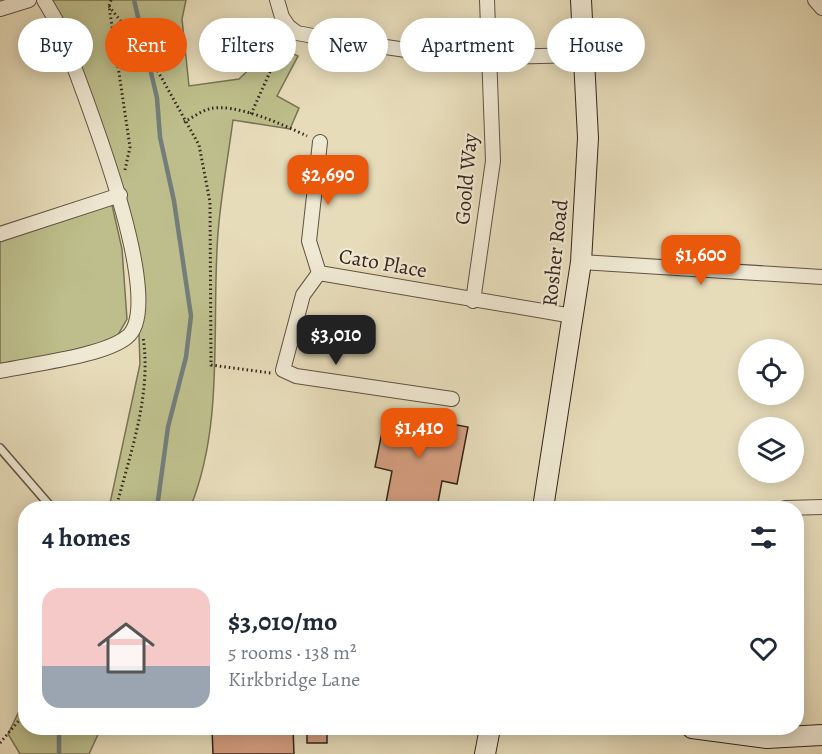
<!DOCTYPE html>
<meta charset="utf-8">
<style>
:root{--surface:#fff;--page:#f6f6f7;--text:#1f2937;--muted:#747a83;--line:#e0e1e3;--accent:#ea580c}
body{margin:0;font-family:Alegreya,serif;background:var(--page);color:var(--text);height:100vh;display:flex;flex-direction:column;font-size:22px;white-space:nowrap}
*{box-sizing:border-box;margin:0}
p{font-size:20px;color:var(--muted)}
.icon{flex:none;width:33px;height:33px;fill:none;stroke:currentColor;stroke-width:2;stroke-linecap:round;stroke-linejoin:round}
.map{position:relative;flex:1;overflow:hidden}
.details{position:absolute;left:18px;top:501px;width:786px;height:234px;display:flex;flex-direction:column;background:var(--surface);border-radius:24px;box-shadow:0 3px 15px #0003}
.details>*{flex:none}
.hud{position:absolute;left:18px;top:18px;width:786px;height:54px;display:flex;gap:12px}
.buttons{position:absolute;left:738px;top:339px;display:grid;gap:12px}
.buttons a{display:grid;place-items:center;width:66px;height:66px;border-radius:50%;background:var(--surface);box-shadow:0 3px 15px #0003;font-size:30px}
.price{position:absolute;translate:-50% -51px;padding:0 14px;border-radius:12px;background:var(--accent);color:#fff;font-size:20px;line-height:39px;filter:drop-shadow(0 2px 3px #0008)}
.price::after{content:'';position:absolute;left:50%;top:36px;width:18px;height:14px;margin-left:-9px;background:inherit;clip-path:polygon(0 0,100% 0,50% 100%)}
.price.selected{background:#222;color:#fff}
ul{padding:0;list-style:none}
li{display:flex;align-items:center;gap:18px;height:150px;padding:0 24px}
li+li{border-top:2px solid var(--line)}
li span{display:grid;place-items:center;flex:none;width:168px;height:120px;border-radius:18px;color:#555}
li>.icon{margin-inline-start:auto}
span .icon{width:72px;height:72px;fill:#fffc;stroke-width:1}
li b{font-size:26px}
h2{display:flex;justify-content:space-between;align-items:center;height:72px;padding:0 24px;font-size:26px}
.chip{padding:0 21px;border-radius:27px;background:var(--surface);box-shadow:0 3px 15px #0003;font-size:21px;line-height:54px}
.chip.selected{background:var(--accent);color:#fff}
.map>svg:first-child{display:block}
.green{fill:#bdbe8b;stroke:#7a7254;stroke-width:1.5}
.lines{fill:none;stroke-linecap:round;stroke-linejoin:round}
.stream{stroke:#737e7b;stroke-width:4.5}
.building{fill:#d49e80;stroke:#36251c;stroke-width:1.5}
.lane-casing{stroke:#625344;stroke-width:10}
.street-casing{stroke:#625344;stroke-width:16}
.secondary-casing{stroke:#36251c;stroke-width:22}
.path{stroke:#36251c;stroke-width:3;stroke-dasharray:1.5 3;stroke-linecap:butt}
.lane{stroke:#efe8d2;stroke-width:7}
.street{stroke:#efe8d2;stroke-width:14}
.secondary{stroke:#efe8d2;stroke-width:20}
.labels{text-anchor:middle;stroke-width:4.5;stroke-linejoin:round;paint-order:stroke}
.street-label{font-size:21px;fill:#36251c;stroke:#efe8d2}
</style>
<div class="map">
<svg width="822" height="754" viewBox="0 0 822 754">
<rect width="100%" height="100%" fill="#e7dcba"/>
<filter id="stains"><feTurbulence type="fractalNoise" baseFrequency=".00333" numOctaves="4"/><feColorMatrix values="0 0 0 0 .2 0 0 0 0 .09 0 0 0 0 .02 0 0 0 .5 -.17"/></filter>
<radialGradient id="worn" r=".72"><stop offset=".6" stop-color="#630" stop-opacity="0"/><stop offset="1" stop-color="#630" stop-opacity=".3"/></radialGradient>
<g class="green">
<path d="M 52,0 L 186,0 L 182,19 L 189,86 L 239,79 L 274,45 L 298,56 L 277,96 L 299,108 L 290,129 L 233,120 C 228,158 221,195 218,233 C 211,323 225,424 190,508 L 109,508 L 140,364 L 136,247 L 124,192 Z"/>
<path d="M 112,205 L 122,249 L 127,319 L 115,340 L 16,364 L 0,363 L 0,242 Z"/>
<path d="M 25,699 L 26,728 L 101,728 L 89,754 L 20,754 L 8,734 Z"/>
</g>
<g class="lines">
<g class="stream">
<path d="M 134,0 L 157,98 L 160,137 L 174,201 L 191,316 L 186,357 L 168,427 L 157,508"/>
<path d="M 59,754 L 59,728"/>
</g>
</g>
<g class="building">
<path d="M 386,412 L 468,427 L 457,484 L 442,481 L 437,508 L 385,508 L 392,471 L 375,467 Z"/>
<path d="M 212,728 L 293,728 L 294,754 L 213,754 Z"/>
<rect x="307" y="728" width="20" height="15"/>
</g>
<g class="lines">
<g class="lane-casing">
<path id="lane" d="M 0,448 L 52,508"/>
</g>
<g class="street-casing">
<g id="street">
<path d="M 277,0 L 282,17 L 288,26 L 297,33 L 324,38 L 461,58 L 584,55"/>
<path d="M 815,0 L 822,8"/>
<path d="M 0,9 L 29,0"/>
<path d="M 0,234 L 120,195"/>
<path d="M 581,262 L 822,277"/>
<path d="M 319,273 L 303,295 L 283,370 L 296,376 L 452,399"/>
<path d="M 319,273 L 573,316"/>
<path d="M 319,273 L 309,241 L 320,142"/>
<path d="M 473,301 L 493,161 L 487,0"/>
<path d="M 0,371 C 32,364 104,356 127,337 C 171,303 75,72 58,24 L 44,0"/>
<path d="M 785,508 L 822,507"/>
</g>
</g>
<g class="secondary-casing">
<g id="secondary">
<path d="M 543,508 L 581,262 L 588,138 L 581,0"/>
<path d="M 692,728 L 767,738 L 822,735"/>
<path d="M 485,754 L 490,728"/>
</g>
</g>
<g class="path">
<path d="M 111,0 L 109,6 L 130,147 L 125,170"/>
<path d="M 109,6 L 155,66 L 199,145 L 210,202 L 211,365 L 271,373"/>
<path d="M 251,114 L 270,72 L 290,42"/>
<path d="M 184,122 C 192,118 201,111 209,109 C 234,102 284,125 307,136"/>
<path d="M 116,508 C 130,454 152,394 143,337"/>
<path d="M 0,743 L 26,712"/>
</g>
<use href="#lane" class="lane"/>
<use href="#street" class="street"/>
<use href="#secondary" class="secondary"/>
</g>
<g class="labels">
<g class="street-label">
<text transform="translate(466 179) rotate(-85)" y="7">Goold Way</text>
<text transform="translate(555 253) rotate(-84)" y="7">Rosher Road</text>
<text transform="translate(383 263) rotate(10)" y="7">Cato Place</text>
</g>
</g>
<rect width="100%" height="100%" filter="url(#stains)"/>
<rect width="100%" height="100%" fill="url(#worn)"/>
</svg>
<div class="buttons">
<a><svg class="icon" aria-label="locate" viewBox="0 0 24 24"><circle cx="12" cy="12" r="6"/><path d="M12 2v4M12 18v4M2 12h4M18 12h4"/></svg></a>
<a><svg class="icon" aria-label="layers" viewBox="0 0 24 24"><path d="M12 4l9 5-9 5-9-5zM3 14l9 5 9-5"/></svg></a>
</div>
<b class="price" style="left:328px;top:206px">$2,690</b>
<b class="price" style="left:701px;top:286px">$1,600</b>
<b class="price selected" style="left:336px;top:366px">$3,010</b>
<b class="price" style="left:419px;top:459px">$1,410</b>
<div class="hud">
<a class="chip">Buy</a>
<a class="chip selected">Rent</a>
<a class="chip">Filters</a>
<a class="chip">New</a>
<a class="chip">Apartment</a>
<a class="chip">House</a>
</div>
<section class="details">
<h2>4 homes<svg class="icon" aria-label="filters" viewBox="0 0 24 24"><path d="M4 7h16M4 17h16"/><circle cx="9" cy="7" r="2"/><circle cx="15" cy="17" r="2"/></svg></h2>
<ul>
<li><span style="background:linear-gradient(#f6c9c9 65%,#9aa5b1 0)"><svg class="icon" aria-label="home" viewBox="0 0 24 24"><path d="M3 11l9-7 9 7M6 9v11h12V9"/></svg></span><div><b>$3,010/mo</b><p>5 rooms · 138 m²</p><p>Kirkbridge Lane</p></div><svg class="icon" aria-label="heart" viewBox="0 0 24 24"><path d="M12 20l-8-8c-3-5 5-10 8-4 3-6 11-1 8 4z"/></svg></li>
</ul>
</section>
</div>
